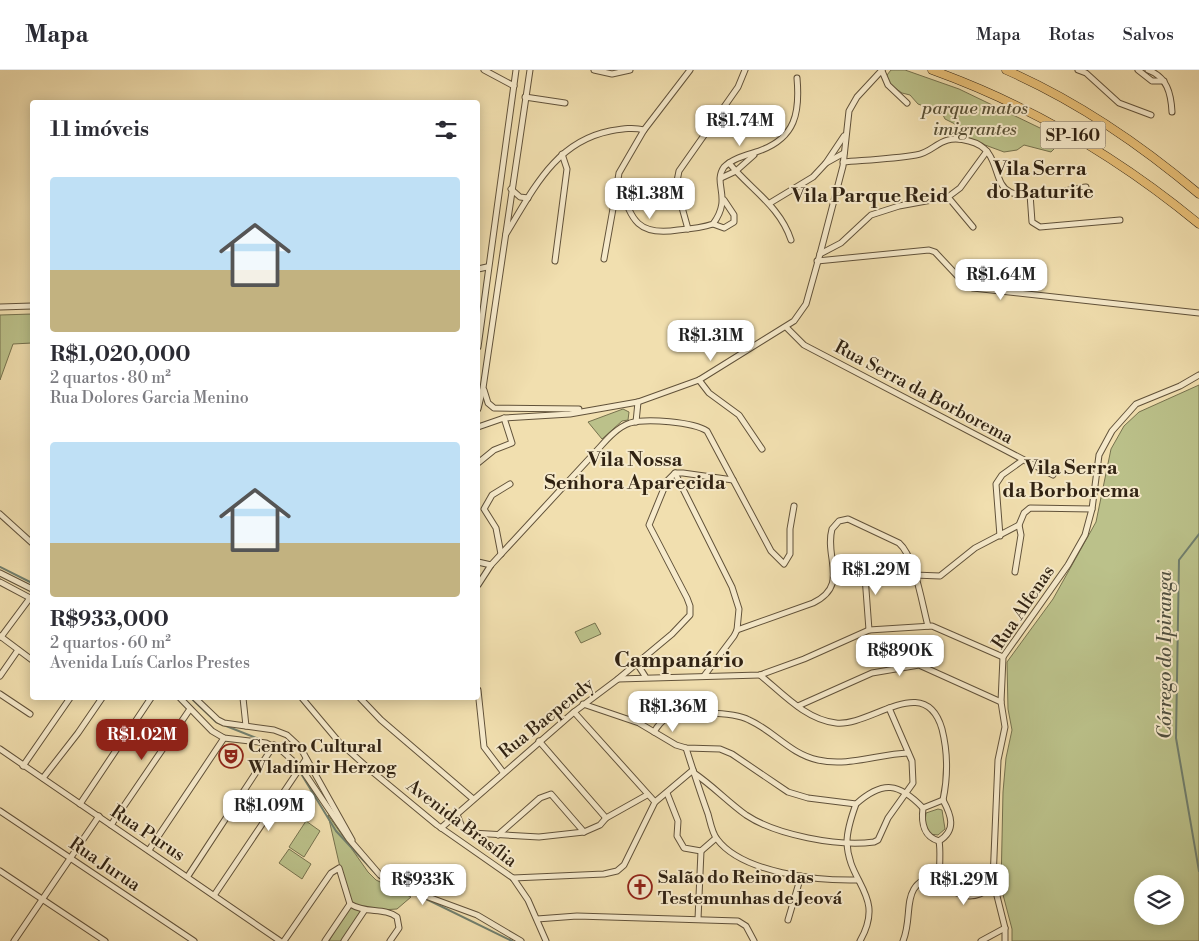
<!DOCTYPE html>
<html lang="pt">
<meta charset="utf-8">
<style>
:root{--surface:#fff;--page:#f2f2f3;--text:#2b2b33;--muted:#7c7c81;--line:#e1e1e2;--accent:#8f2418}
body{margin:0;font-family:"Libre Bodoni",serif;background:var(--page);color:var(--text);height:100vh;display:flex;flex-direction:column;font-size:19px;white-space:nowrap}
*{box-sizing:border-box;margin:0}
p{font-size:16px;color:var(--muted)}
.icon{flex:none;width:28px;height:28px;fill:none;stroke:currentColor;stroke-width:2;stroke-linecap:round;stroke-linejoin:round}
.map{position:relative;flex:1;overflow:hidden}
.details{position:absolute;left:30px;top:30px;width:450px;height:600px;display:flex;flex-direction:column;background:var(--surface);border-radius:5px;box-shadow:0 2px 12px #0003}
.details>*{flex:none}
.buttons{position:absolute;left:1134px;top:805px;display:grid;gap:10px}
.buttons a{display:grid;place-items:center;width:50px;height:50px;border-radius:50%;background:var(--surface);box-shadow:0 2px 12px #0003;font-size:25px}
.price{position:absolute;translate:-50% -42px;padding:0 11px;border-radius:10px;background:#fff;color:#222;font-size:16px;line-height:32px;filter:drop-shadow(0 1px 2px #0008)}
.price::after{content:'';position:absolute;left:50%;top:30px;width:15px;height:11px;margin-left:-8px;background:inherit;clip-path:polygon(0 0,100% 0,50% 100%)}
.price.current{background:var(--accent);color:#fff}
ul{padding:0;list-style:none}
li{display:grid;align-content:center;gap:10px;height:265px;padding:0 20px}
li span{display:grid;place-items:center;height:155px;border-radius:5px;color:#555}
li>.icon{margin-inline-start:auto}
span .icon{width:90px;height:90px;fill:#fffc;stroke-width:1}
li b{font-size:21px}
h2{display:flex;justify-content:space-between;align-items:center;height:60px;padding:0 20px;font-size:21px}
header{display:flex;align-items:center;gap:30px;box-sizing:border-box;height:70px;padding:0 25px;background:var(--surface);border-bottom:1px solid var(--line)}
header strong{font-size:24px}
nav{display:flex;gap:28px;margin-inline-start:auto;font-size:18px}
.map>svg:first-child{display:block}
.green{fill:#bbc18a;stroke:#76724e;fill-rule:evenodd}
.lines{fill:none;stroke-linecap:round;stroke-linejoin:round}
.stream{stroke:#717f6e;stroke-width:2}
.minor-casing{stroke:#61523a;stroke-width:7}
.highway-casing{stroke:#312313;stroke-width:9}
.minor{stroke:#f6eacb;stroke-width:5}
.highway{stroke:#e8c078;stroke-width:8}
.labels{text-anchor:middle;stroke-width:4;stroke-linejoin:round;paint-order:stroke}
.shield{fill:#f6eacb;stroke:#6c5f4a;stroke-width:1}
.shield-label{font-size:16px;font-weight:bold;fill:#312313}
.park-label{font-size:18px;font-style:italic;fill:#5a5237;stroke:#f6eacb}
.street-label{font-size:18px;fill:#312313;stroke:#f6eacb}
.poi-label{font-size:18px;font-weight:bold;fill:#312313;stroke:#f6eacb;text-anchor:start}
.water-label{font-size:19px;font-style:italic;fill:#515141;stroke:#f6eacb}
.quarter-label{font-size:20px;font-weight:bold;fill:#312313;stroke:#f6eacb}
.district-label{font-size:22px;font-weight:bold;fill:#312313;stroke:#f6eacb}
</style>
<header>
<strong>Mapa</strong>
<nav><a>Mapa</a><a>Rotas</a><a>Salvos</a></nav>
</header>
<div class="map">
<svg width="1199" height="871" viewBox="0 0 1199 871">
<rect width="100%" height="100%" fill="#f1dfaf"/>
<filter id="stains"><feTurbulence type="fractalNoise" baseFrequency=".004" numOctaves="4"/><feColorMatrix values="0 0 0 0 .2 0 0 0 0 .09 0 0 0 0 .02 0 0 0 .5 -.17"/></filter>
<radialGradient id="worn" r=".72"><stop offset=".6" stop-color="#630" stop-opacity="0"/><stop offset="1" stop-color="#630" stop-opacity=".3"/></radialGradient>
<g class="green">
<path d="M 891,0 L 905,0 L 959,19 L 1067,71 L 1058,75 L 1051,82 L 1024,75 L 1017,80 L 1004,82 L 958,65 L 955,54 L 945,49 L 942,43 L 918,34 L 910,25 L 902,23 L 888,13 L 887,5 Z"/>
<path d="M 32,244 L 32,273 L 13,274 L 0,310 L 0,245 Z"/>
<path d="M 1199,315 L 1199,871 L 1012,871 L 1012,859 L 1001,817 L 1003,722 L 1006,688 L 1012,660 L 1008,639 L 1007,592 L 1053,529 L 1096,452 L 1111,379 L 1124,356 L 1139,342 ZM 1142,814 L 1175,814 L 1175,846 L 1142,846 Z"/>
<path d="M 623,339 L 629,342 L 628,350 L 622,351 L 602,369 L 588,352 Z"/>
<path d="M 595,553 L 601,564 L 581,573 L 575,562 Z"/>
<path d="M 938,739 L 942,740 L 945,759 L 938,765 L 929,764 L 925,752 L 926,743 Z"/>
<path d="M 328,745 L 368,802 L 376,810 L 411,827 L 397,839 L 364,841 L 341,871 L 329,871 L 350,834 L 345,819 Z"/>
<path d="M 306,751 L 320,761 L 304,787 L 289,777 Z"/>
<path d="M 289,779 L 311,794 L 302,809 L 279,793 Z"/>
</g>
<g class="lines">
<g class="stream">
<path d="M 1199,464 L 1179,490 L 1176,668 L 1199,801"/>
<path d="M 0,497 L 32,513"/>
<path d="M 191,628 L 216,652 L 264,671"/>
<path d="M 276,675 L 285,678 L 289,685"/>
<path d="M 300,702 L 336,761 L 377,805"/>
<path d="M 422,827 L 512,871"/>
</g>
<g class="minor-casing">
<g id="minor">
<path d="M 484,0 L 514,16"/>
<path d="M 594,0 L 612,4 L 630,0"/>
<path d="M 690,0 L 644,60 L 619,103 L 618,109 C 631,146 633,167 678,160 C 690,159 701,158 713,154 C 733,127 712,114 724,97 C 733,88 747,85 759,81 C 796,68 800,42 797,8"/>
<path d="M 1078,0 L 1086,3 L 1119,33 L 1151,45"/>
<path d="M 1138,0 L 1152,11 L 1164,11"/>
<path d="M 1148,0 C 1167,7 1171,23 1172,42"/>
<path d="M 882,1 L 888,15 L 907,33"/>
<path d="M 525,27 L 565,33"/>
<path d="M 843,92 C 867,90 892,89 916,85 C 936,82 939,63 969,71 C 1002,79 991,113 1010,122 C 1026,130 1067,120 1086,117"/>
<path d="M 729,93 C 750,119 780,136 791,170"/>
<path d="M 826,93 L 844,83"/>
<path d="M 721,108 L 736,101 L 754,85"/>
<path d="M 511,119 L 520,127 L 528,128"/>
<path d="M 1030,124 L 1032,152 L 1040,157 L 1120,150"/>
<path d="M 948,127 L 973,157"/>
<path d="M 770,133 L 813,107 L 826,93 L 844,66"/>
<path d="M 713,154 L 724,158 L 734,152 L 734,145 L 724,130"/>
<path d="M 688,159 L 676,116 L 679,101 L 738,17 L 745,0"/>
<path d="M 506,164 C 533,120 555,72 610,61 C 622,59 633,57 644,60"/>
<path d="M 820,184 L 841,173 L 871,145 L 899,136 L 948,127 L 960,118 L 987,81"/>
<path d="M 604,189 L 616,122 L 620,117"/>
<path d="M 555,191 L 567,99 L 562,84"/>
<path d="M 817,191 L 929,180 L 935,182 L 965,214 L 973,218 L 1199,243"/>
<path d="M 478,199 L 487,197"/>
<path d="M 0,237 L 32,236"/>
<path d="M 786,257 L 804,275 L 1053,405"/>
<path d="M 478,277 L 516,0"/>
<path d="M 699,310 L 709,323 L 739,345 L 762,379"/>
<path d="M 484,320 L 488,333 L 494,338 L 579,339"/>
<path d="M 478,339 L 483,318 L 530,0"/>
<path d="M 636,352 L 638,332"/>
<path d="M 478,357 L 504,348 L 570,344 L 638,332 L 699,310 L 794,251 L 806,234 L 820,184 L 843,96 L 849,41 L 857,27 L 882,0"/>
<path d="M 478,393 L 494,380 L 512,373 L 504,348"/>
<path d="M 675,403 L 732,517 L 739,539 L 737,560 L 734,566 L 704,606"/>
<path d="M 0,444 L 32,473"/>
<path d="M 1000,466 L 996,414 L 1002,405 L 1023,390"/>
<path d="M 501,484 L 496,458 L 484,439 L 492,425 L 510,414"/>
<path d="M 478,492 L 491,495"/>
<path d="M 864,493 L 869,560"/>
<path d="M 1015,502 L 1021,465 L 1019,455"/>
<path d="M 0,503 L 32,519"/>
<path d="M 914,505 L 940,506 L 975,478 L 1019,455 L 1024,443 L 1030,438 L 1092,439"/>
<path d="M 0,512 L 32,529"/>
<path d="M 478,515 L 491,495 L 600,377 C 608,368 618,357 630,353 C 647,348 693,352 707,361 L 771,481 L 784,494 L 790,484 L 790,459 L 794,436"/>
<path d="M 737,560 L 813,533 C 850,515 824,488 832,459 L 839,451 L 848,449 L 899,473 C 915,487 922,534 928,556"/>
<path d="M 0,566 L 32,590"/>
<path d="M 1,567 L 30,528"/>
<path d="M 636,592 L 645,606"/>
<path d="M 760,605 C 782,623 806,650 836,653 C 871,657 925,601 942,659 C 948,683 948,706 943,730"/>
<path d="M 0,606 L 18,580"/>
<path d="M 618,609 L 672,564 L 690,545 L 690,536 L 687,528 L 649,455 L 667,411 L 675,403 L 683,403 L 733,410"/>
<path d="M 478,620 L 484,677 L 503,702"/>
<path d="M 0,624 L 30,644"/>
<path d="M 180,628 L 212,661 L 224,668 L 266,673 L 282,681 L 301,698 L 349,769 L 380,805 L 393,814 L 477,845 L 521,871"/>
<path d="M 195,628 L 218,650 L 224,653 L 274,660 L 287,665 L 300,677 L 352,770"/>
<path d="M 243,628 L 246,656"/>
<path d="M 302,628 L 339,672 L 368,698 L 437,755 L 513,808 L 528,830 L 546,871"/>
<path d="M 360,628 L 381,650 L 472,728"/>
<path d="M 583,634 L 639,653 L 676,675 L 686,678 L 720,679 L 732,684 L 788,722 L 808,728 L 856,734"/>
<path d="M 798,636 L 872,603 L 919,595 L 1001,632"/>
<path d="M 574,642 L 655,732"/>
<path d="M 654,662 C 657,657 661,651 667,648 C 682,640 734,642 749,650 C 774,661 790,684 818,690 C 848,697 878,684 908,683"/>
<path d="M 539,671 L 606,748"/>
<path d="M 686,678 C 693,700 700,722 708,744 C 710,751 712,763 717,769 C 742,803 818,811 858,810"/>
<path d="M 0,679 L 280,871"/>
<path d="M 23,696 L 70,628"/>
<path d="M 694,703 C 713,716 728,732 746,745 C 776,765 838,777 874,772 L 878,770 L 888,748 L 913,713 L 912,691 L 889,638"/>
<path d="M 43,708 L 78,663 L 102,628"/>
<path d="M 667,723 L 678,751 L 677,766 L 684,778 L 701,781 L 716,768"/>
<path d="M 80,734 L 151,628"/>
<path d="M 0,741 L 194,871"/>
<path d="M 456,742 L 462,757 L 472,763 L 539,767 L 584,762 L 600,755 L 606,748 L 647,725"/>
<path d="M 111,755 L 190,639"/>
<path d="M 441,758 L 574,642 L 618,609 L 760,605 L 804,589 L 869,560 L 932,556 L 1003,587"/>
<path d="M 498,765 L 540,728 L 551,724 L 584,762"/>
<path d="M 939,771 C 941,782 939,792 940,803 C 941,820 965,830 980,824 C 985,822 989,815 993,810"/>
<path d="M 939,771 C 924,767 921,753 923,738 L 943,730"/>
<path d="M 939,771 C 957,760 951,745 943,730"/>
<path d="M 149,780 L 224,668"/>
<path d="M 0,801 L 105,871"/>
<path d="M 188,806 L 274,675"/>
<path d="M 513,808 L 604,804 L 617,801 L 624,795 L 655,732 L 693,700"/>
<path d="M 215,824 L 306,689"/>
<path d="M 537,849 L 577,846 L 738,851 L 746,856 L 754,871"/>
<path d="M 698,849 L 701,781"/>
<path d="M 788,850 L 801,806"/>
<path d="M 14,871 L 99,746"/>
<path d="M 284,871 L 331,803 L 339,798 L 350,834 C 366,844 384,837 397,847 L 399,858 L 390,871"/>
<path d="M 325,871 L 350,834"/>
<path d="M 344,871 L 364,841"/>
<path d="M 860,871 C 886,825 848,814 847,772 C 847,760 852,745 856,734 C 883,710 899,713 923,738"/>
<path d="M 903,871 C 915,842 897,813 940,804"/>
<path d="M 981,871 L 1005,858"/>
<path d="M 1005,871 L 1005,858 L 993,810 L 998,690 L 1005,657 L 1001,632 L 1003,587 L 1068,495 L 1085,465 L 1092,439 L 1099,385 L 1112,361 L 1136,334 L 1180,316 L 1199,305"/>
</g>
</g>
<g class="highway-casing">
<g id="highway">
<path d="M 932,0 C 1032,36 1118,87 1199,154"/>
<path d="M 1006,0 C 1077,31 1140,74 1199,124"/>
</g>
</g>
<use href="#minor" class="minor"/>
<use href="#highway" class="highway"/>
</g>
<defs>
<g id="theatre-ring" transform="scale(1.25)"><circle r="9.5" fill="#f6eacb" stroke="#8f2418" stroke-width="1.5"/><path d="M-5-5.5Q0-4 5-5.5V0Q5 5 0 6Q-5 5-5 0ZM-3.3-2.5H-1v1.5H-3.3ZM1-2.5H3.3v1.5H1ZM-2.8 1Q0 5.5 2.8 1Z" fill="#8f2418"/></g>
<g id="church-ring" transform="scale(1.25)"><circle r="9.5" fill="#f6eacb" stroke="#8f2418" stroke-width="1.5"/><path d="M-1.2-6h2.4v3.5h3.3v2.4h-3.3V6h-2.4V-.1h-3.3v-2.4h3.3Z" fill="#8f2418"/></g>
</defs>
<g fill-rule="evenodd">
<use href="#theatre-ring" x="231" y="686"/>
<use href="#church-ring" x="640" y="817"/>
</g>
<g class="labels">
<rect class="shield" x="1040.5" y="51.5" width="65" height="27" rx="4"/>
<g class="shield-label">
<text x="1073" y="71">SP-160</text>
</g>
<g class="park-label">
<text x="975" y="44">parque matos<tspan x="975" dy="21">imigrantes</tspan></text>
</g>
<g class="street-label">
<text transform="translate(924 322) rotate(28)" y="6">Rua Serra da Borborema</text>
<text transform="translate(1023 537) rotate(-56)" y="6">Rua Alfenas</text>
<text transform="translate(546 648) rotate(-39)" y="6">Rua Baependy</text>
<text transform="translate(462 753) rotate(37)" y="6">Avenida Brasília</text>
<text transform="translate(148 763) rotate(34)" y="6">Rua Purus</text>
<text transform="translate(105 794) rotate(34)" y="6">Rua Jurua</text>
</g>
<g class="poi-label">
<text x="248" y="682">Centro Cultural<tspan x="248" dy="21">Wladimir Herzog</tspan></text>
<text x="658" y="813">Salão do Reino das<tspan x="658" dy="21">Testemunhas de Jeová</tspan></text>
</g>
<g class="water-label">
<text transform="translate(1164 585) rotate(-90)" y="7">Córrego do Ipiranga</text>
</g>
<g class="quarter-label">
<text x="1040" y="105">Vila Serra<tspan x="1040" dy="23">do Baturite</tspan></text>
<text x="870" y="132">Vila Parque Reid</text>
<text x="635" y="396">Vila Nossa<tspan x="635" dy="23">Senhora Aparecida</tspan></text>
<text x="1071" y="404">Vila Serra<tspan x="1071" dy="23">da Borborema</tspan></text>
</g>
<g class="district-label">
<text x="679" y="597">Campanário</text>
</g>
</g>
<rect width="100%" height="100%" filter="url(#stains)"/>
<rect width="100%" height="100%" fill="url(#worn)"/>
</svg>
<div class="buttons">
<a><svg class="icon" aria-label="layers" viewBox="0 0 24 24"><path d="M12 4l9 5-9 5-9-5zM3 14l9 5 9-5"/></svg></a>
</div>
<b class="price" style="left:740px;top:77px">R$1.74M</b>
<b class="price" style="left:650px;top:150px">R$1.38M</b>
<b class="price" style="left:1001px;top:231px">R$1.64M</b>
<b class="price" style="left:711px;top:292px">R$1.31M</b>
<b class="price" style="left:876px;top:526px">R$1.29M</b>
<b class="price" style="left:900px;top:607px">R$890K</b>
<b class="price" style="left:673px;top:663px">R$1.36M</b>
<b class="price current" style="left:142px;top:691px">R$1.02M</b>
<b class="price" style="left:269px;top:762px">R$1.09M</b>
<b class="price" style="left:423px;top:836px">R$933K</b>
<b class="price" style="left:964px;top:836px">R$1.29M</b>
<section class="details">
<h2>11 imóveis<svg class="icon" aria-label="filters" viewBox="0 0 24 24"><path d="M4 7h16M4 17h16"/><circle cx="9" cy="7" r="2"/><circle cx="15" cy="17" r="2"/></svg></h2>
<ul>
<li><span style="background:linear-gradient(#bfe0f5 60%,#c2b280 0)"><svg class="icon" aria-label="home" viewBox="0 0 24 24"><path d="M3 11l9-7 9 7M6 9v11h12V9"/></svg></span><div><b>R$1,020,000</b><p>2 quartos · 80 m²</p><p>Rua Dolores Garcia Menino</p></div></li>
<li><span style="background:linear-gradient(#bfe0f5 65%,#c2b280 0)"><svg class="icon" aria-label="home" viewBox="0 0 24 24"><path d="M3 11l9-7 9 7M6 9v11h12V9"/></svg></span><div><b>R$933,000</b><p>2 quartos · 60 m²</p><p>Avenida Luís Carlos Prestes</p></div></li>
</ul>
</section>
</div>
